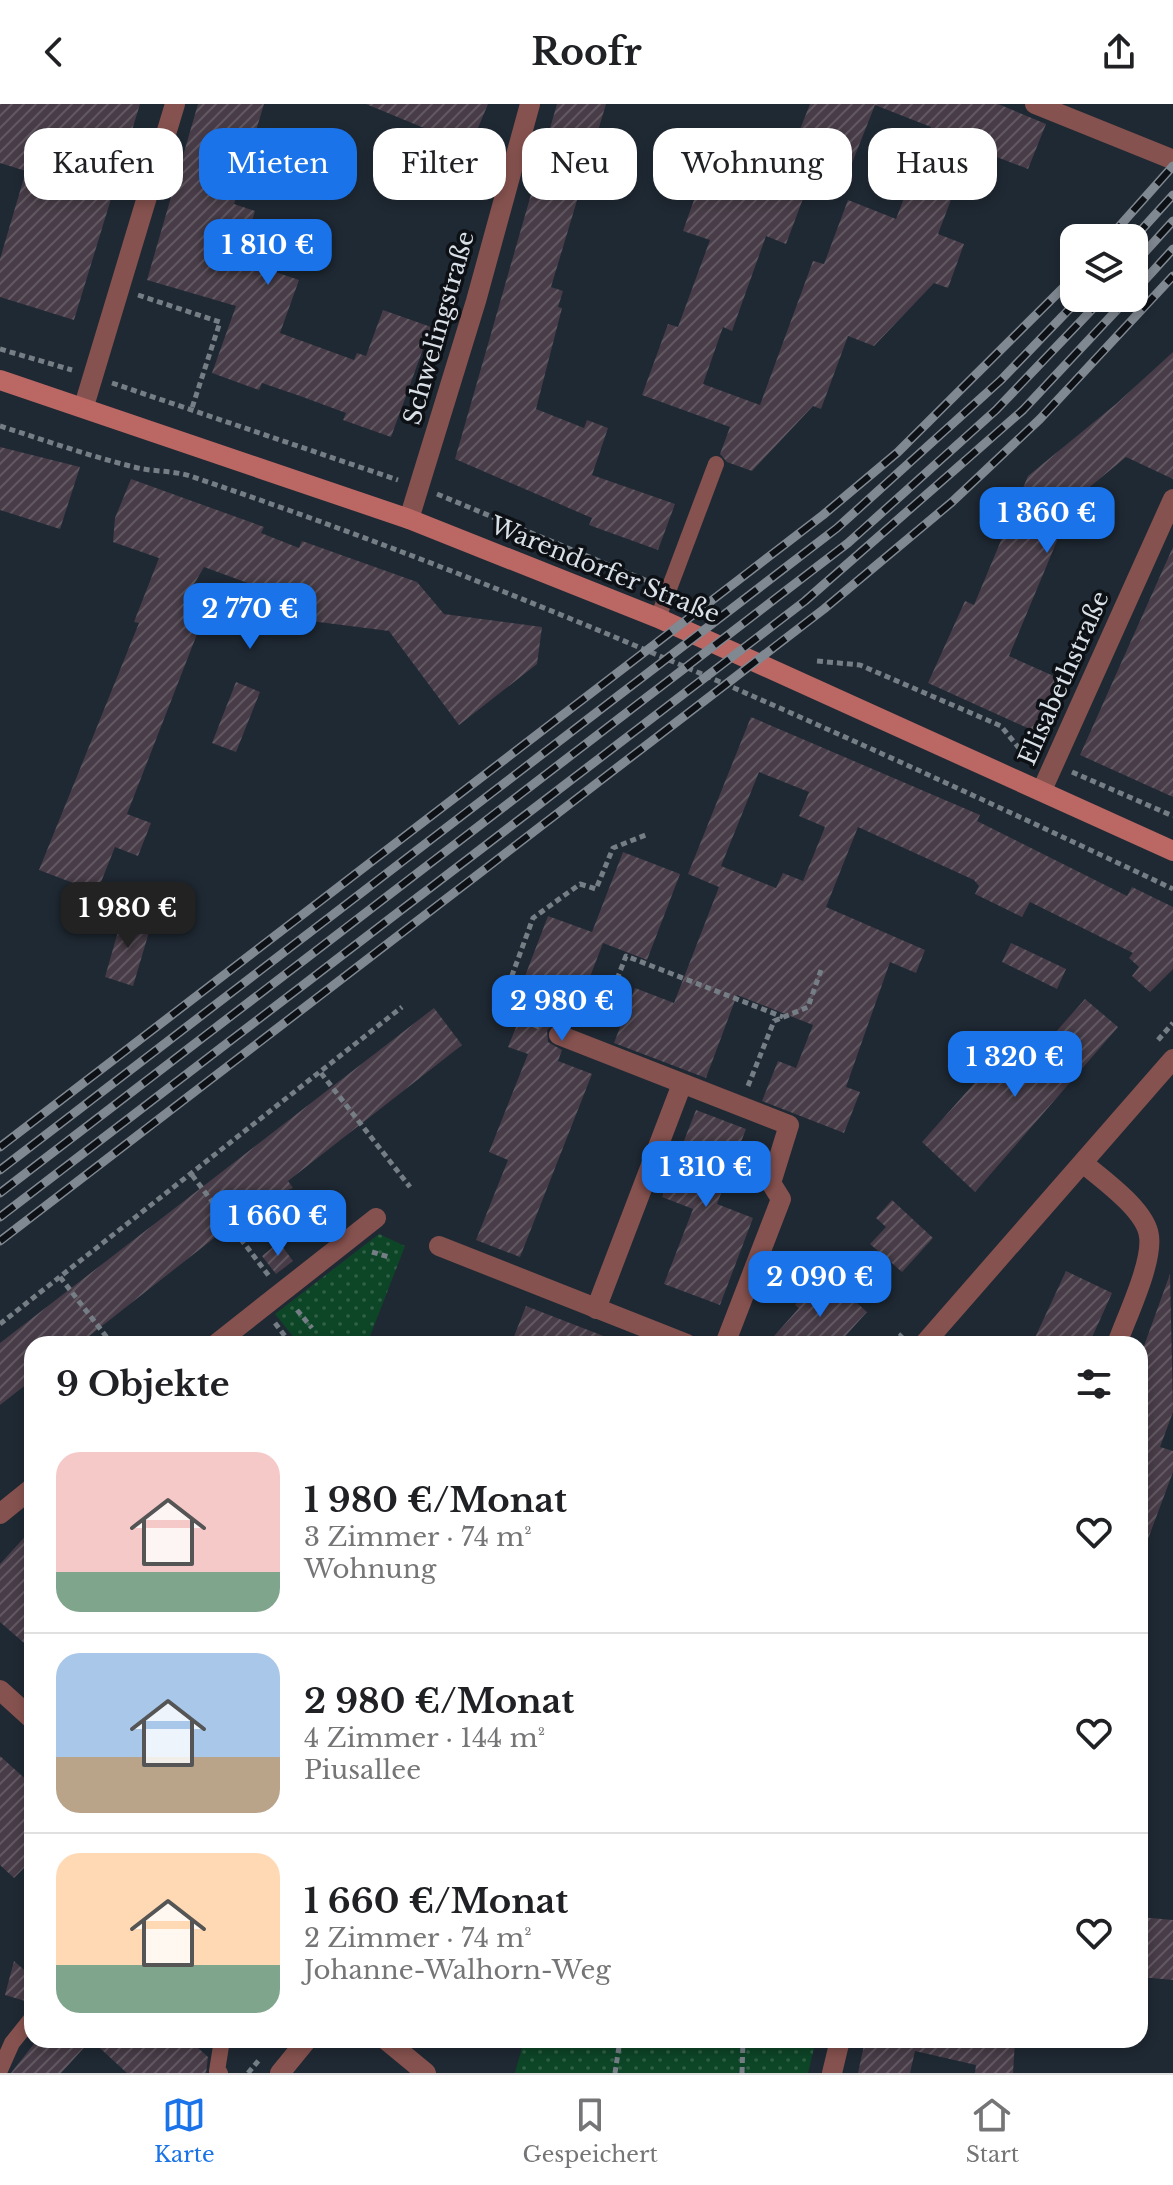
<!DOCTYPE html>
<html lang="de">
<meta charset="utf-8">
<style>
:root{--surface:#fff;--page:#f6f6f6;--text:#202124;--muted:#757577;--line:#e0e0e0;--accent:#1a73e8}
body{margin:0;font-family:"Libre Baskerville",serif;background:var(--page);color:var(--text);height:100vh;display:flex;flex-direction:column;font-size:30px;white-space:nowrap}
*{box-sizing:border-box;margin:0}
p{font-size:26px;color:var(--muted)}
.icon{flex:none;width:44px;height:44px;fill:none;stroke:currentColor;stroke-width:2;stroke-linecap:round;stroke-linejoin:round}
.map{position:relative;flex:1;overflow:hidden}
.details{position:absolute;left:24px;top:1232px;width:1124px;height:712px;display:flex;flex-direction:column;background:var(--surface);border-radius:24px;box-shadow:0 4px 12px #0003}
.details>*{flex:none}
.guide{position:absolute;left:24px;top:24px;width:1126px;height:72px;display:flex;gap:16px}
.buttons{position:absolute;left:1060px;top:120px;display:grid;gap:16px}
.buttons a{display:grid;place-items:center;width:88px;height:88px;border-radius:16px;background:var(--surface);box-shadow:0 4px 12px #0003;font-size:40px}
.price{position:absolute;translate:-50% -68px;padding:0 18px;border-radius:16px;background:var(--accent);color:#fff;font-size:26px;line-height:52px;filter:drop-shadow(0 2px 4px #0008)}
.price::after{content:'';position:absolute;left:50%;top:48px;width:24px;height:18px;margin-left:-12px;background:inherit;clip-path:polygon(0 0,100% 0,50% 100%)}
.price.on{background:#222;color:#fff}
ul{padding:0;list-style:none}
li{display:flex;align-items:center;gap:24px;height:200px;padding:0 32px}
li+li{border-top:2px solid var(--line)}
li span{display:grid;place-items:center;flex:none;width:224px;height:160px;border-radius:24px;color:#555}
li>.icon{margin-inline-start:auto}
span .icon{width:96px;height:96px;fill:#fffc;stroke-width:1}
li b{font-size:34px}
h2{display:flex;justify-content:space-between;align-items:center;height:96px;padding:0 32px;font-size:34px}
.tag{padding:0 28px;border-radius:24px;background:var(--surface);box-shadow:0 4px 12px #0003;font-size:28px;line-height:72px}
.tag.on{background:var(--accent);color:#fff}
header{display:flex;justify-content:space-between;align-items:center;height:104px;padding:0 32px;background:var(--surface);font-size:36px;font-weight:700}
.tabs{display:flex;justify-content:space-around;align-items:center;height:112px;border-top:2px solid var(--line);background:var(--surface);font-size:22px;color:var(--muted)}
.tabs a{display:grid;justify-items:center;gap:4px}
.tabs .on{color:var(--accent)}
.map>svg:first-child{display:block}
.park{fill:url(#park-dots)}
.building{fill:url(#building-hatch);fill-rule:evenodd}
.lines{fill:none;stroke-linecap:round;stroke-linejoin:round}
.path{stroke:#757d85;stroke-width:5;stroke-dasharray:6 4;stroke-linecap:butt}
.lane{stroke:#86524f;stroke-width:16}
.street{stroke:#86524f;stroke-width:20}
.secondary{stroke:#bb6764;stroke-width:20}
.rail-casing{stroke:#808891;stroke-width:9}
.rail{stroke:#0d1116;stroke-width:6;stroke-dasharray:18;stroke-linecap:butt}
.labels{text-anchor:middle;stroke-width:7;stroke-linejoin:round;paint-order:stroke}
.street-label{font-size:24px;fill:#dae0e7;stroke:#0d1116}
</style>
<header><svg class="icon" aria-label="back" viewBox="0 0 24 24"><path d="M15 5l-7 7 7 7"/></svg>Roofr<svg class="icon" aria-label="share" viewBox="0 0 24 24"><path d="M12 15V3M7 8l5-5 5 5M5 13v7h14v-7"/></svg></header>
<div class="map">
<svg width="1173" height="1969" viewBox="0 0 1173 1969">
<defs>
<pattern id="park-dots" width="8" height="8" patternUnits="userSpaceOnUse" patternTransform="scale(2)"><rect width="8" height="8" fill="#0d4527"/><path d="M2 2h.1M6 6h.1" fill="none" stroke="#306046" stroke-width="1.8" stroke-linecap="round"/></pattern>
<pattern id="building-hatch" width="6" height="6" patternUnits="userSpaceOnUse" patternTransform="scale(2)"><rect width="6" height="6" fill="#473c47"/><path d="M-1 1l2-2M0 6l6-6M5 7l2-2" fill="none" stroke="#615862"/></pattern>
</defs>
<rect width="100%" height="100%" fill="#1f2933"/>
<g class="park">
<path d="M 379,1130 L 405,1142 L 367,1240 L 299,1240 L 275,1210 Z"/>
<path d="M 524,1936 L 816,1936 L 808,1969 L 515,1969 Z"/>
</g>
<g class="building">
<path d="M 0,0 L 140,0 L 74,216 L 0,193 L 0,155 L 26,67 L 0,59 Z"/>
<path d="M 198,0 L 264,0 L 234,100 L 255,107 L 240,156 L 299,176 L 280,229 L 354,256 L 357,249 L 366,252 L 383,206 L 431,223 L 391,333 L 343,316 L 346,309 L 300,292 L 262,279 L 259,286 L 212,269 L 236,202 L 147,176 Z"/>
<path d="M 366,0 L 488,0 L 470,43 Z"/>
<path d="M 557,0 L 606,0 L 551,183 L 563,187 L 558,203 L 562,204 L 536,305 L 584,324 L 587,316 L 608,324 L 592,371 L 675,400 L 658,446 L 589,421 L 592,414 L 455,355 Z"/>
<path d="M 810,0 L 998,0 L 1046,20 L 1028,65 L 971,43 L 938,130 L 964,140 L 948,184 L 934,179 L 874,242 L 848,232 L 821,305 L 813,302 L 752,367 L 727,358 L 720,350 L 730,323 L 642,291 L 668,220 L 678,223 L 710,136 L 683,127 L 716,33 L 786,61 ZM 875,1 L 931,23 L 896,115 L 848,96 L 824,160 L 813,157 L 760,301 L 703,280 L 723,223 L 732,227 L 766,132 L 786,140 L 819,52 L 850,64 Z"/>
<path d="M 1173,248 L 1173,375 L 1126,353 L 1074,396 L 1009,552 L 1067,578 L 1043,631 L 928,579 L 965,497 L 974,501 L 1028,372 L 1116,300 Z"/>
<path d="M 0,343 L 80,363 L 60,425 L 0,406 Z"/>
<path d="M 131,375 L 264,423 L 261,429 L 299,444 L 302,437 L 417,478 L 444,510 L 542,523 L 537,560 L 459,621 L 389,527 L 272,512 L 275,489 L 204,463 L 183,499 L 206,507 L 127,710 L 151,719 L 138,752 L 115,743 L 97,788 L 39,766 L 139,519 L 134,518 L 159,454 L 113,438 L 115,414 Z"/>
<path d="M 1173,443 L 1173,693 L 1080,651 Z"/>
<path d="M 236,578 L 260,588 L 236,648 L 212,639 Z"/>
<path d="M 751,613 L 980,711 L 977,717 L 1127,792 L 1132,783 L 1173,803 L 1173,865 L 1150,888 L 1132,872 L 1139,863 L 1129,854 L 1133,849 L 1030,798 L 1022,813 L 975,790 L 979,782 L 974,776 L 858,723 L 826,803 L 925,846 L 916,869 L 890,858 L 846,983 L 860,988 L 844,1029 L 762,997 L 778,957 L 796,964 L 813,921 L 737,891 L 706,974 L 614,939 L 635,884 L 674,899 L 719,783 L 688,770 ZM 759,668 L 809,688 L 799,712 L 825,723 L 803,777 L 783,769 L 776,784 L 721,762 Z"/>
<path d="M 623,748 L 680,770 L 647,856 L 603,839 L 571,922 L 556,918 L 547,926 L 548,938 L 562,946 L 558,957 L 592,970 L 520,1153 L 476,1136 L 508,1056 L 489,1048 L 528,950 L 508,943 L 530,889 L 514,901 L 548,812 L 592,828 Z"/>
<path d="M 123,810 L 152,818 L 133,882 L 105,873 Z"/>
<path d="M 1011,839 L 1066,865 L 1057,885 L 1002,858 Z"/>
<path d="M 1085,895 L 1118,923 L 975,1088 L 922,1038 L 987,965 L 1001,977 L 1026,949 L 1032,955 Z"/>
<path d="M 434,904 L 462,941 L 288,1077 L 293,1084 L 264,1095 L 79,1240 L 32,1240 L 32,1276 L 0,1301 L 0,1239 Z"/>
<path d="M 696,1006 L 746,1025 L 717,1100 L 753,1114 L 720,1201 L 664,1180 L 693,1105 L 662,1093 Z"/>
<path d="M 892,1096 L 933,1134 L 902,1168 L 870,1140 L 886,1123 L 876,1114 Z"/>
<path d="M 279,1138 L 293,1157 L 276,1170 L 262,1152 Z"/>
<path d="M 1066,1167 L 1112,1189 L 1089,1240 L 1032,1240 Z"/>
<path d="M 1170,1170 L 1173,1308 L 1160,1343 L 1173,1347 L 1173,1368 L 1142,1451 L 1140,1253 Z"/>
<path d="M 817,1177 L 841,1197 L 847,1190 L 867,1208 L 838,1240 L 767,1240 L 799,1204 L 795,1201 Z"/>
<path d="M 526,1202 L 619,1238 L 619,1240 L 511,1240 Z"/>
<path d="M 32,1425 L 32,1546 L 0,1518 L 0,1460 Z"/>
<path d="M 0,1652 L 32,1681 L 32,1756 L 14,1774 L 0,1761 Z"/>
<path d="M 1140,1813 L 1173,1816 L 1173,1876 L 1140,1873 Z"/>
<path d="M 14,1857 L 32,1873 L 32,1899 L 5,1891 Z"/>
<path d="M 37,1936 L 189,1936 L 208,1953 L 206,1969 L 127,1969 L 91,1936 L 61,1969 L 11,1969 Z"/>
<path d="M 874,1936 L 1015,1936 L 1013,1969 L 975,1969 L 976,1961 L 915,1947 L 910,1969 L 858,1969 L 864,1941 L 872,1943 Z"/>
</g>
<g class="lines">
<g class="path">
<path d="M 138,191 L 220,218 L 191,307"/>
<path d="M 0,245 L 72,266"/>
<path d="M 112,279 L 398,376"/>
<path d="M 0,322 C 44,336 89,352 134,363 C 152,368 171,366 190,372 C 527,485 852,633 1173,785"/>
<path d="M 437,390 L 650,478"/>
<path d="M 817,557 L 860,561 L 1001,622 L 1018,643 L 1034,650"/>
<path d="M 1072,668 L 1173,712"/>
<path d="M 599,922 L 626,852 L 783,913"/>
<path d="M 539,923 L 499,907 L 533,814 L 580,780 L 596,785 L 613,744 L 648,730"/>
<path d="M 1158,936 L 1173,919"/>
<path d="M 321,969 L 410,1083"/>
<path d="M 748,982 L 774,917 L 808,903 L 821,866"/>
<path d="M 192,1071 L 269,1172"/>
<path d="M 372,1148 L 389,1153"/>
<path d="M 60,1173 L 112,1240"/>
<path d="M 297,1206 L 312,1224"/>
<path d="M 275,1219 L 291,1240"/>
<path d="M 0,1220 L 402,903"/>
<path d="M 893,1240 L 902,1230"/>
<path d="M 248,1969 L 259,1956"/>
<path d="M 615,1969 L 620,1936"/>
<path d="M 742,1969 L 743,1936"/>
</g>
<g class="lane">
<path d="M 658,514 L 716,360"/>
<path d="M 0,1966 L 12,1939 L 32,1914"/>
<path d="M 220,1969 L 217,1967 L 222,1936"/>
</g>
<g class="street">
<path d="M 1035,0 L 1169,54"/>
<path d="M 84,302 L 175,0"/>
<path d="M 409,415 L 476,197 L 530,0"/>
<path d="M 1042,686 L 1173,395"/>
<path d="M 559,931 L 789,1021 L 771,1079 L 781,1095 L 725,1240"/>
<path d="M 1083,1059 C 1102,1075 1146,1106 1149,1132 C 1153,1159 1126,1214 1117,1240"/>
<path d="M 439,1142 L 687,1240"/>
<path d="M 596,1205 L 682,980"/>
<path d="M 216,1240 L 376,1114"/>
<path d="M 924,1240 L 1173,955"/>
<path d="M 0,1410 L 32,1384"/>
<path d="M 0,1586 L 32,1615"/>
<path d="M 386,1936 L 426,1969"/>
<path d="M 280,1969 L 307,1936"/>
<path d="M 832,1969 L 840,1936"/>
</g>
<path class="secondary" d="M 0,276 L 409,415 L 658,514 L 1173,747"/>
<g class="rail-casing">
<g id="rail">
<path d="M 1109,134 L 1173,62"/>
<path d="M 1134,134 L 1173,91"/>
<path d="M 1134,160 L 1173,117"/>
<path d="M 1134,188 L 1173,145"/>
<path d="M 0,1043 L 823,411 L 898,348 L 1074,173"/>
<path d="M 0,1066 L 837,424 L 1001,276 L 1080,194"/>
<path d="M 0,1089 L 848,439 L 996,306 L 1103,194"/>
<path d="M 0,1113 L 805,497 L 1023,306 L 1128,194"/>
<path d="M 0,1137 L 824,505 L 952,398 L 1040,315 L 1173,172"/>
</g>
</g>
<use href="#rail" class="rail"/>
</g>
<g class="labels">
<g class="street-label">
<text transform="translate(439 224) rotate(-74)" y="8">Schwelingstraße</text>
<text transform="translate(605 466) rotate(22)" y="8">Warendorfer Straße</text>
<text transform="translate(1064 574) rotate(-66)" y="8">Elisabethstraße</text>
</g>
</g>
</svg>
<div class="buttons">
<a><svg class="icon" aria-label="layers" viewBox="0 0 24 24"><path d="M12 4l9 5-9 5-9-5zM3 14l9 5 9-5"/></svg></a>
</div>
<b class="price" style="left:268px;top:183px">1 810 €</b>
<b class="price" style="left:1047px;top:451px">1 360 €</b>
<b class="price" style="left:250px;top:547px">2 770 €</b>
<b class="price on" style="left:128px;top:846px">1 980 €</b>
<b class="price" style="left:562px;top:939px">2 980 €</b>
<b class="price" style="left:1015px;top:995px">1 320 €</b>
<b class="price" style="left:706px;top:1105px">1 310 €</b>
<b class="price" style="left:278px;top:1154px">1 660 €</b>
<b class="price" style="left:820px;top:1215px">2 090 €</b>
<div class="guide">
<a class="tag">Kaufen</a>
<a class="tag on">Mieten</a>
<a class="tag">Filter</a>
<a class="tag">Neu</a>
<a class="tag">Wohnung</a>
<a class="tag">Haus</a>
</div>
<section class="details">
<h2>9 Objekte<svg class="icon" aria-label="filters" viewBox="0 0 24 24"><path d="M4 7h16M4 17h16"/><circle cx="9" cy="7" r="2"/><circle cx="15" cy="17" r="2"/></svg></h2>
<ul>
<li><span style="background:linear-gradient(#f6c9c9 75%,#7fa58c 0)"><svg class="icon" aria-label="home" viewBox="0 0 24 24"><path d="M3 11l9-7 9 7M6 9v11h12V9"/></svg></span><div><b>1 980 €/Monat</b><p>3 Zimmer · 74 m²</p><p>Wohnung</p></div><svg class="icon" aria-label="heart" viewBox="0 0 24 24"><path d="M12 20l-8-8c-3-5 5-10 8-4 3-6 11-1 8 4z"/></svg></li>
<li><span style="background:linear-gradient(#a9c7e8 65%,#b9a48a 0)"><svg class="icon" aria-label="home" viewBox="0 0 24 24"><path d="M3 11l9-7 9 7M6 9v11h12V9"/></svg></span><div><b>2 980 €/Monat</b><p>4 Zimmer · 144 m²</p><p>Piusallee</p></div><svg class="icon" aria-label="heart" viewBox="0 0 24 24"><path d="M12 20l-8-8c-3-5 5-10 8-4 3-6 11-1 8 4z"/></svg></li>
<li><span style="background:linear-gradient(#ffd9b3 70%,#7fa58c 0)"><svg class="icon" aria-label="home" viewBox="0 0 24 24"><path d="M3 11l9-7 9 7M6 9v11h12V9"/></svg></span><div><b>1 660 €/Monat</b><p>2 Zimmer · 74 m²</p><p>Johanne-Walhorn-Weg</p></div><svg class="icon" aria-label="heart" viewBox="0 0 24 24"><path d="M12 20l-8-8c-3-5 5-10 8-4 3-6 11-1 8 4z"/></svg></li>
</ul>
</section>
</div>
<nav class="tabs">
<a class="on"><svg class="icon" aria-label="map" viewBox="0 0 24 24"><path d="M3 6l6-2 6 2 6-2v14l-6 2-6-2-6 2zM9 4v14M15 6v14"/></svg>Karte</a>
<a><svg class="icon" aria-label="saved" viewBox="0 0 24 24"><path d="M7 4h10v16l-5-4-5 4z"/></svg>Gespeichert</a>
<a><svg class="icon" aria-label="home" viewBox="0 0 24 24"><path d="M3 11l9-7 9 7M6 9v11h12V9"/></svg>Start</a>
</nav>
